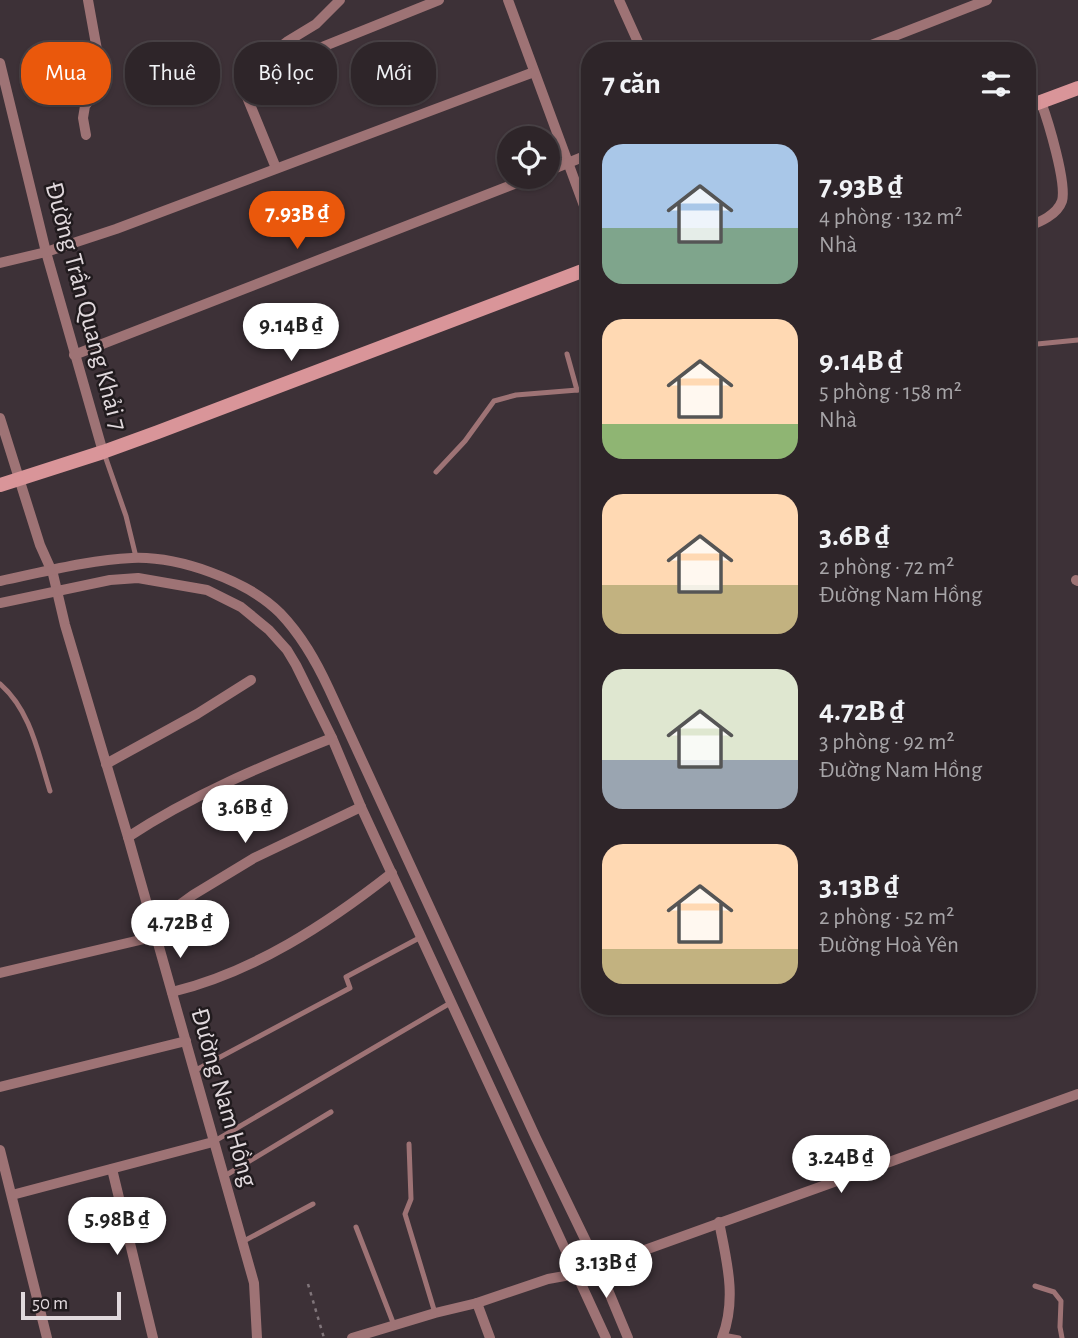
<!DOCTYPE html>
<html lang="vi">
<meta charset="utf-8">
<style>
:root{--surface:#2e2529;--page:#362d31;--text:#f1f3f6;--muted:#a7a5a8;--line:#494246;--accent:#ea580c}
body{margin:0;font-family:"Alegreya Sans",sans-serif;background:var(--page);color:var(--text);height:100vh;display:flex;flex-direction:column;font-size:26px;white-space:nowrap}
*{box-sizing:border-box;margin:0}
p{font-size:23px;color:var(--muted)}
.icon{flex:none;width:38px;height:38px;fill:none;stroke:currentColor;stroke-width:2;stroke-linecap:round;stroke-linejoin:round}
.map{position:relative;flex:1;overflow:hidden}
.drawer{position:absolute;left:581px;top:42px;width:455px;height:973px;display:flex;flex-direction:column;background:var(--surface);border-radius:28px;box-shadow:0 2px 5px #0004,0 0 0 2px var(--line)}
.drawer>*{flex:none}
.top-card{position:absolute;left:21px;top:42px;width:455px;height:63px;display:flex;gap:14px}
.controls{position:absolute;left:497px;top:126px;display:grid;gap:14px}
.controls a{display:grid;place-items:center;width:63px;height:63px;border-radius:50%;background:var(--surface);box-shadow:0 2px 5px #0004,0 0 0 2px var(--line);font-size:35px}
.scale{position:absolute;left:21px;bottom:18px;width:100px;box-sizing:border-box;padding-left:7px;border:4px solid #e1d9dd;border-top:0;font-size:19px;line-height:24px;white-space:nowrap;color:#e1d9dd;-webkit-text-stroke:5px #211b1e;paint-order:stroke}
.price{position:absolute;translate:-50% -60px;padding:0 16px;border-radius:24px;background:#fff;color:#222;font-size:23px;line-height:46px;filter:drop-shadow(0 2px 4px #0008)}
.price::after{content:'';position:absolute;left:50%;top:42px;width:21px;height:16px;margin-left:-10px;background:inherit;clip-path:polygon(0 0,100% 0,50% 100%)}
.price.on{background:var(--accent);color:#fff}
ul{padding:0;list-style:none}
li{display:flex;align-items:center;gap:21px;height:175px;padding:0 21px}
li span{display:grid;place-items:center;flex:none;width:196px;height:140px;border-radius:21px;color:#555}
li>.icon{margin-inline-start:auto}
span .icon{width:84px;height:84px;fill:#fffc;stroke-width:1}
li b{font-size:30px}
h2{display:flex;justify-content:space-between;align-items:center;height:84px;padding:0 21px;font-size:30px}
.tag{padding:0 24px;border-radius:28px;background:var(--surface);box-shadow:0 2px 5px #0004,0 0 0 2px var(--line);font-size:24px;line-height:63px}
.tag.on{background:var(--accent);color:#fff}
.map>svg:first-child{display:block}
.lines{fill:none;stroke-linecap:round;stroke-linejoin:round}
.path{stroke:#80757a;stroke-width:2.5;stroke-dasharray:3.5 5;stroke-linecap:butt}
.service{stroke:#9e7375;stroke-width:5}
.minor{stroke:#9e7375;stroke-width:10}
.secondary{stroke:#d99599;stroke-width:14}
.labels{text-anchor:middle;stroke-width:5;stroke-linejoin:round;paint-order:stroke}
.street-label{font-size:26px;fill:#e1d9dd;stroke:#211b1e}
</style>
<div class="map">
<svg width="1078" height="1338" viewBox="0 0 1078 1338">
<rect width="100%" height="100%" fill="#3d3137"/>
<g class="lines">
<path class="path" d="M 308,1284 L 324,1338"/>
<g class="service">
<path d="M 1027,279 L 1035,224"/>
<path d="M 1027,345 L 1078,340"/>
<path d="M 567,354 L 577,390"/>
<path d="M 104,453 L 126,516 L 136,557"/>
<path d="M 436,472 L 465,441 L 494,401 L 516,395 L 590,389"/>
<path d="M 0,684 C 31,711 38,753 50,791"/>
<path d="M 194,1071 L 350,988 L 346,977 L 421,937"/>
<path d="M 213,1142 L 452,1002"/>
<path d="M 409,1144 L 411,1199 L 405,1214 L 435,1313"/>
<path d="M 223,1177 L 331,1112"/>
<path d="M 356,1227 L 394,1325"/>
<path d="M 242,1242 L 313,1204"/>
<path d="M 1035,1286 L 1054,1292 L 1061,1301 L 1060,1327 L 1062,1338"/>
<path d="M 723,1335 L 739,1338"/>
</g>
<g class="minor">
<path d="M 508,0 L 590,222"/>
<path d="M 619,0 L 642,51"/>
<path d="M 856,51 L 987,0"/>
<path d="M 0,63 L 46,252 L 103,452"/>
<path d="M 246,74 L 288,41 L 316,24 L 340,0"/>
<path d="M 86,135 L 83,118 L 85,106 L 100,85 L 101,72 L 88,0"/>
<path d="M 276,168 L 240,80 L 439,0"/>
<path d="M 548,171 L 590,154"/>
<path d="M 1027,227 C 1040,222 1057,215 1062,201 C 1067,183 1048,121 1041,102"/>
<path d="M 0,263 L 46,252 L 116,229 L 534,72"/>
<path d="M 74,355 L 532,177"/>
<path d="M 0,418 L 40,545 L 53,574 L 65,625 L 128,837 L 254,1283 L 257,1338"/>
<path d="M 1076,580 L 1078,581"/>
<path d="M 0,581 C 44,572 88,560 132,558 C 178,556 247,580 280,613 C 302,636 316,661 329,689 L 536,1138 L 598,1266 L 628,1338"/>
<path d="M 0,603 L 110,580 L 138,578 L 207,590 L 241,607 L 269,630 L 287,650 L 296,665 L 332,738 L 361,807 L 606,1338"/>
<path d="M 106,764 L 197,714 L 251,680"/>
<path d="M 128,837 C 192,795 262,766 332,738"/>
<path d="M 153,924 L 193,895 L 254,858 L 361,807"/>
<path d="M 0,973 L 157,936"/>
<path d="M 172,992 C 254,972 327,924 392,873"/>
<path d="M 0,1087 L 186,1041"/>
<path d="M 0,1150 L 47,1338"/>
<path d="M 112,1169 L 153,1338"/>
<path d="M 12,1195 L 213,1142"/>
<path d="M 719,1222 C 727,1262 737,1299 722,1338"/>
<path d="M 477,1303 L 490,1338"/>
<path d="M 352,1338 L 435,1313 L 477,1303 L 548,1279 L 581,1273 L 1078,1094"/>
</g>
<g class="secondary">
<path d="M 1027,107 L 1078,88"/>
<path d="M 0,485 L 103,452 L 158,432 L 590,268"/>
</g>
</g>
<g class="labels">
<g class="street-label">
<text transform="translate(87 306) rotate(75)" y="9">Đường Trần Quang Khải 7</text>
<text transform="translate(225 1097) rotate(74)" y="9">Đường Nam Hồng</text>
</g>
</g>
</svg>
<div class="controls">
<a><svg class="icon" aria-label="locate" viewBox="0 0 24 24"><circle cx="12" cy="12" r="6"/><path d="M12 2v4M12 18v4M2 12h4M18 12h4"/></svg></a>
</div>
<div class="scale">50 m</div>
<b class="price on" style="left:297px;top:251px">7.93B ₫</b>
<b class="price" style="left:291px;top:363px">9.14B ₫</b>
<b class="price" style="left:245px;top:845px">3.6B ₫</b>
<b class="price" style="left:180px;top:960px">4.72B ₫</b>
<b class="price" style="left:841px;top:1195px">3.24B ₫</b>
<b class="price" style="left:117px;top:1257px">5.98B ₫</b>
<b class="price" style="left:606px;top:1300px">3.13B ₫</b>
<div class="top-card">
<a class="tag on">Mua</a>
<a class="tag">Thuê</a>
<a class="tag">Bộ lọc</a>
<a class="tag">Mới</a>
</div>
<section class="drawer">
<h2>7 căn<svg class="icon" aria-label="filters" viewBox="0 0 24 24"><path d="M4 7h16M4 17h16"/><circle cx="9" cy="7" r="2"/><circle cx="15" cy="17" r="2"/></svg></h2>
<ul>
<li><span style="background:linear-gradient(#a9c7e8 60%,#7fa58c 0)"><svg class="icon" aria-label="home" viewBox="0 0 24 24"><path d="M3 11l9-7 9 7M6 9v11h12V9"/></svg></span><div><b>7.93B ₫</b><p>4 phòng · 132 m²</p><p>Nhà</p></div></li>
<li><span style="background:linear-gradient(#ffd9b3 75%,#8fb573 0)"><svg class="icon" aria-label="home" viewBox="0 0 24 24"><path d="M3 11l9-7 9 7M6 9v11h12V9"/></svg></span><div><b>9.14B ₫</b><p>5 phòng · 158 m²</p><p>Nhà</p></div></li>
<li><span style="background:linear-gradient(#ffd9b3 65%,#c2b280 0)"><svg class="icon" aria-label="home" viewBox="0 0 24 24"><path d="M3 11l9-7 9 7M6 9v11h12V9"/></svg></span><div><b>3.6B ₫</b><p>2 phòng · 72 m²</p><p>Đường Nam Hồng</p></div></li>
<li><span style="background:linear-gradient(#dfe7d0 65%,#9aa5b1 0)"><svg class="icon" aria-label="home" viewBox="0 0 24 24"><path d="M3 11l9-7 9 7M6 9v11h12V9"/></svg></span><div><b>4.72B ₫</b><p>3 phòng · 92 m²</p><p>Đường Nam Hồng</p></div></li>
<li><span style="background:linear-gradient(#ffd9b3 75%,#c2b280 0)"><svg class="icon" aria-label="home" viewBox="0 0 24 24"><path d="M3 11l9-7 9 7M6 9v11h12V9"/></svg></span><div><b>3.13B ₫</b><p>2 phòng · 52 m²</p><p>Đường Hoà Yên</p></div></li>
</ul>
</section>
</div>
